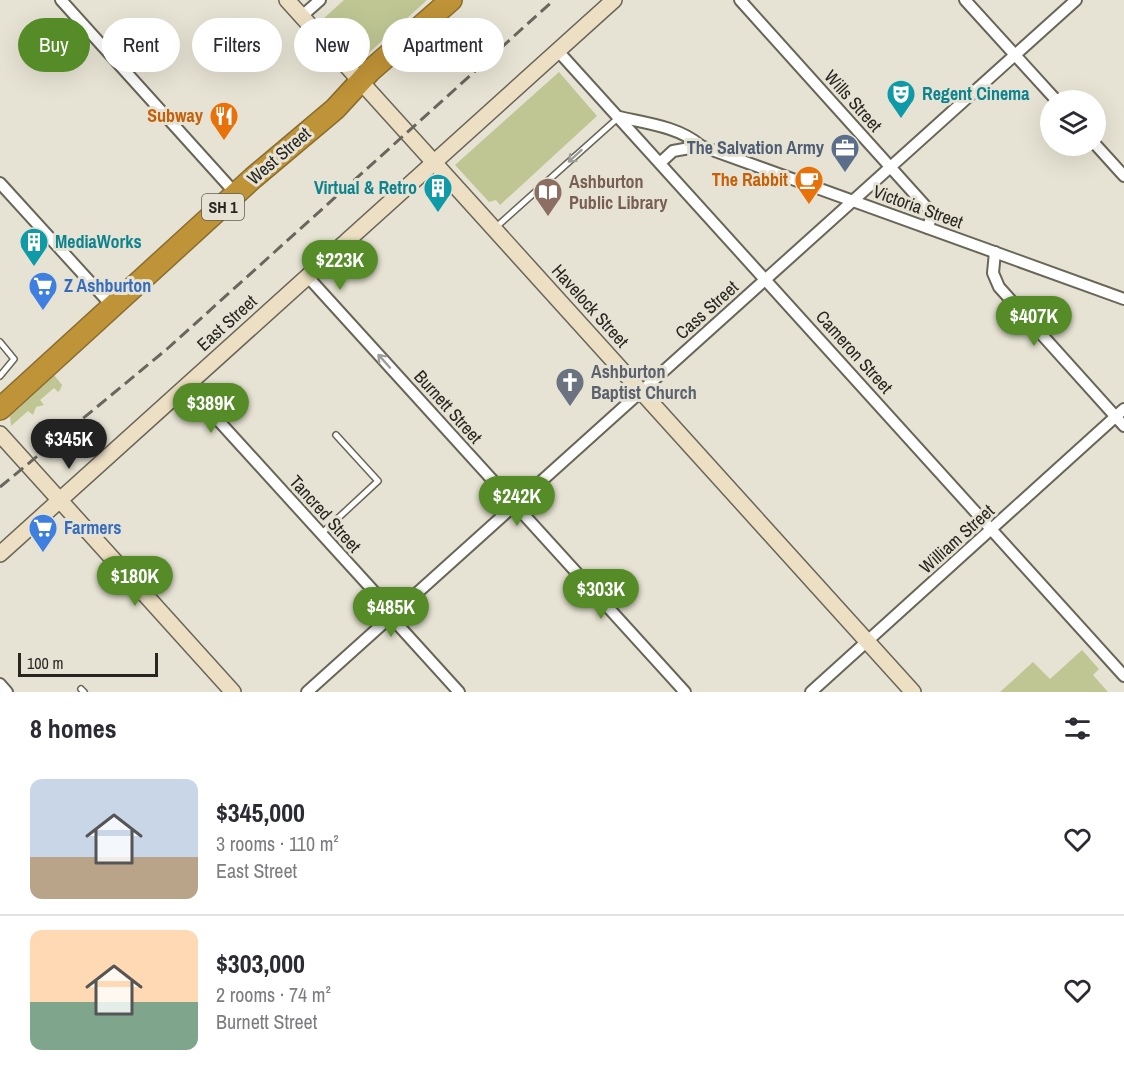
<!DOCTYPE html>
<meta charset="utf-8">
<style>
:root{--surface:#fff;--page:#f2f2f3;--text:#2b2b33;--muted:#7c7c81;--line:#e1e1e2;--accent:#558c27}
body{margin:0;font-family:"Archivo Narrow",sans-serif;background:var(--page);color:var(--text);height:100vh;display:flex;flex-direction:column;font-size:22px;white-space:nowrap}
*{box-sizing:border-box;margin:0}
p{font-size:20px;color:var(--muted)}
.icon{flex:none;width:33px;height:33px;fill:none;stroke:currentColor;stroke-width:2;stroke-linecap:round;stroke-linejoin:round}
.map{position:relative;height:692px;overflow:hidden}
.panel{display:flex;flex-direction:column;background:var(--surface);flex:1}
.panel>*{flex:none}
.hud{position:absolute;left:18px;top:18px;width:600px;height:54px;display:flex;gap:12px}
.buttons{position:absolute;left:1040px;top:90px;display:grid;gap:12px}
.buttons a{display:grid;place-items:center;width:66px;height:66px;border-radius:50%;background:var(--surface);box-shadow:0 6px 24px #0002;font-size:30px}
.scale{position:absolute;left:18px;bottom:15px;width:140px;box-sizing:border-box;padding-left:6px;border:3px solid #272620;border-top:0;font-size:16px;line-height:21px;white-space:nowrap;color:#272620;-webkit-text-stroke:4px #e7e3d4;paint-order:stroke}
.price{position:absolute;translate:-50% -51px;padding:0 14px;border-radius:21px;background:var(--accent);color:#fff;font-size:20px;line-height:39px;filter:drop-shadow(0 2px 3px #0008)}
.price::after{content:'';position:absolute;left:50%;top:36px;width:18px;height:14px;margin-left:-9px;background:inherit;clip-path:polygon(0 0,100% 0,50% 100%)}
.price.selected{background:#222;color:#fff}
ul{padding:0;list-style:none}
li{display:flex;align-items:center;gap:18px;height:150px;padding:0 30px}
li+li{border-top:2px solid var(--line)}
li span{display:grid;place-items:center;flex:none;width:168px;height:120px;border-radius:12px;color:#555}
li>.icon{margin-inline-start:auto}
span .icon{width:72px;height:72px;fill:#fffc;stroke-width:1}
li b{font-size:26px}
h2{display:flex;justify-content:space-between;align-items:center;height:72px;padding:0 30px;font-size:26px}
.chip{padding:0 21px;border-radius:27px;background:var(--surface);box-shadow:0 6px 24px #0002;font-size:21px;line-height:54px}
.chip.selected{background:var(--accent);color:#fff}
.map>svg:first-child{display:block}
.green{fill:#bfc694}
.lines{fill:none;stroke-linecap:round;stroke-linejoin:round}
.lane-casing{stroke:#696658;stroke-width:8}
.street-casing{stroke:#696658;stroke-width:14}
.secondary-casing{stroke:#696658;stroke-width:18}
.highway-casing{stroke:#8a6d2f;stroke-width:24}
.lane{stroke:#fff;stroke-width:5}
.street{stroke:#fff;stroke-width:10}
.secondary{stroke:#ecdfc3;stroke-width:15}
.highway{stroke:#bf9337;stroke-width:21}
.rail{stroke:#68665d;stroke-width:3;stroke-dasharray:12 6;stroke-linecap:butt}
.oneway{stroke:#9e9d9b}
.labels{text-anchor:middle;stroke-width:6;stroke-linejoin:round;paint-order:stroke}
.shield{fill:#e7e3d4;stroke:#615f56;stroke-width:1.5}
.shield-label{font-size:16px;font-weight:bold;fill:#272620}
.culture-label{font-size:18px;font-weight:bold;fill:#0d838f;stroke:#e7e3d4;text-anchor:start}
.street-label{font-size:18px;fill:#272620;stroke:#e7e3d4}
.food-label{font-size:18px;font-weight:bold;fill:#c56008;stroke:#e7e3d4;text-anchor:end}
.service-label{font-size:18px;font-weight:bold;fill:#4e5e75;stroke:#e7e3d4;text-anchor:end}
.education-label{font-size:18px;font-weight:bold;fill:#785e54;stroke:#e7e3d4;text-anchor:start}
.shop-label{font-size:18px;font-weight:bold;fill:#366cbe;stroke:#e7e3d4;text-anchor:start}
.worship-label{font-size:18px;font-weight:bold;fill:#5b616d;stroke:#e7e3d4;text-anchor:start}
</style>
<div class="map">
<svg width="1124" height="692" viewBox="0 0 1124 692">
<rect width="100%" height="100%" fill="#e7e3d4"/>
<g class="green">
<path d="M 344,0 L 427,0 L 361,60 L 323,19 Z"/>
<path d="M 559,72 L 597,116 L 500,205 L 496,200 L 489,202 L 455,165 Z"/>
<path d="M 54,375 L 62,385 L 60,390 L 58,392 L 54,388 L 40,400 L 44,405 L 36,407 L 33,415 L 28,411 L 11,426 L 10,416 Z"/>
<path d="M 1082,650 L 1099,669 L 1093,675 L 1108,692 L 1000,692 L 1033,662 L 1050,679 Z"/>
</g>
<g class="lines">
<g class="lane-casing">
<g id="lane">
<path d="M 495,228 L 619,117"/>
<path d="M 0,342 L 14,359 L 0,376"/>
<path d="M 322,533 L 378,481 L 336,435"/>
<path d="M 81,689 L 84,692"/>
</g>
</g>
<g class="street-casing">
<g id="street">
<path d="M 61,0 L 236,194"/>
<path d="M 740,0 L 929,210 L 931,217 L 928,228"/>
<path d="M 965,0 L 1056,100"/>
<path d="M 302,16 L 320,0"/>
<path d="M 558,51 L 1124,676"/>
<path d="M 619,117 C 646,123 680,127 701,146 L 1124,299"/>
<path d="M 1095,144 L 1124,176"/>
<path d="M 660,163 L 673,151 L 701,146"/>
<path d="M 0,183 L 112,306"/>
<path d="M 995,252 L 993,273 L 999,287 L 1124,426"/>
<path d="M 308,277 L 685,692"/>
<path d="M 187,386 L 389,608 L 390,616 L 459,692"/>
<path d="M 0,684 L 7,692"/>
<path d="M 307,692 L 1076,0"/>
<path d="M 811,692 L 1124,409"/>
</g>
</g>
<g class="secondary-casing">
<g id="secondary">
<path d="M 287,0 L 913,692"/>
<path d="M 0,434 L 233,692"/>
<path d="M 0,554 L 614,0"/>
</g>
</g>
<g class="highway-casing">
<path id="highway" d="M 0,409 L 253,178 L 335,109 L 370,71 L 451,0"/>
</g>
<use href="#lane" class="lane"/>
<use href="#street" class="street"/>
<use href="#secondary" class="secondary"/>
<use href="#highway" class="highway"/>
<path class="rail" d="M 0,487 L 167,349 L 554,0"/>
</g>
<defs><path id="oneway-shaft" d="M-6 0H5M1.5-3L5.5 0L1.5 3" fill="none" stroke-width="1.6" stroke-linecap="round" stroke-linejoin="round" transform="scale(1.5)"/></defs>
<g class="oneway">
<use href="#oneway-shaft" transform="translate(575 156) rotate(138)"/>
<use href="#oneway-shaft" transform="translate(384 361) rotate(-132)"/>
</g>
<defs>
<g id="theatre-pin" transform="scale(1.5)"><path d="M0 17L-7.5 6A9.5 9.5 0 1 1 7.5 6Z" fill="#0f9aa8" stroke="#e7e3d4"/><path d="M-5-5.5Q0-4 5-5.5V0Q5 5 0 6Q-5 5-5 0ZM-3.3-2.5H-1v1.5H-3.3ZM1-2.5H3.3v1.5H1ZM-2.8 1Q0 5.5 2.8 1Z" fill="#fff"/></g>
<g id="restaurant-pin" transform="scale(1.5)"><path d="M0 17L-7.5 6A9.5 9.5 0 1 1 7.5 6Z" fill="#e8710a" stroke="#e7e3d4"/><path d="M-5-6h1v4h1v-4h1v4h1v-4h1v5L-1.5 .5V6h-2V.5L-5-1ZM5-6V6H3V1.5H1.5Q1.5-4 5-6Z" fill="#fff"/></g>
<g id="office-pin" transform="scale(1.5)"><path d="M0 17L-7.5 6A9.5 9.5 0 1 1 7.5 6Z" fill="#5c6f8a" stroke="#e7e3d4"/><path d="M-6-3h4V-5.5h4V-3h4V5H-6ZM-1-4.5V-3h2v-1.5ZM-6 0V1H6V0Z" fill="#fff"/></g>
<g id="cafe-pin" transform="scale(1.5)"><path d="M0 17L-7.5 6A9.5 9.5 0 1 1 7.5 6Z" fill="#e8710a" stroke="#e7e3d4"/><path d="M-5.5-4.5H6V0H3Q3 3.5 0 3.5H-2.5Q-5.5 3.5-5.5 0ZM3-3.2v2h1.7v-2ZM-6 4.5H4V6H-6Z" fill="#fff"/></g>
<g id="building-pin" transform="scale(1.5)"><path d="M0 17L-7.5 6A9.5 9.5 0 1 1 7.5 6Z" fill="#0f9aa8" stroke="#e7e3d4"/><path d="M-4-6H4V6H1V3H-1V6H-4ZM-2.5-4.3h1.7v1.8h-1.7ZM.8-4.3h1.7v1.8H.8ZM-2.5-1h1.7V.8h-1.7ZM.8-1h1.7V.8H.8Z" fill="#fff"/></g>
<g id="library-pin" transform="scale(1.5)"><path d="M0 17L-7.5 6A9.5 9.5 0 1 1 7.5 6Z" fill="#8d6e63" stroke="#e7e3d4"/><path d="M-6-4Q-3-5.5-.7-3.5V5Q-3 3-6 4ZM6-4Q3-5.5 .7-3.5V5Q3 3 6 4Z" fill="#fff"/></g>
<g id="supermarket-pin" transform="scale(1.5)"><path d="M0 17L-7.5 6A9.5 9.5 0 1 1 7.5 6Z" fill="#3f7fe0" stroke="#e7e3d4"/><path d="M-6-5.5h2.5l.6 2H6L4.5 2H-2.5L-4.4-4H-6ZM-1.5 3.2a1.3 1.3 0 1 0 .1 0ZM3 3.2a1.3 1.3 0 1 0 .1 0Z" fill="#fff"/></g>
<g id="church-pin" transform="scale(1.5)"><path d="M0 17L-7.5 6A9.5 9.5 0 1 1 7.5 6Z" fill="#6b7280" stroke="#e7e3d4"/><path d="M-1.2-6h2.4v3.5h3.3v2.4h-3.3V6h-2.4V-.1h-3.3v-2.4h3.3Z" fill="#fff"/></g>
</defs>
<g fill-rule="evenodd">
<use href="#theatre-pin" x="901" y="94"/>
<use href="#restaurant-pin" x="224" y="116"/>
<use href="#office-pin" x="845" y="148"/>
<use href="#cafe-pin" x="809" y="180"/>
<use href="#building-pin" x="438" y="188"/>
<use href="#library-pin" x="548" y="192"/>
<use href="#building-pin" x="34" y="242"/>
<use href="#supermarket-pin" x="43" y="286"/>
<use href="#church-pin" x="570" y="382"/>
<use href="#supermarket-pin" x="43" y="528"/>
</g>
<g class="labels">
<rect class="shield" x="202" y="194" width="42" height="26" rx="4.5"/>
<g class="shield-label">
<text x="223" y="213">SH 1</text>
</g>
<g class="culture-label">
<text x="922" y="100">Regent Cinema</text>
<text x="417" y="194" text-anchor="end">Virtual &amp; Retro</text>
<text x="55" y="248">MediaWorks</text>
</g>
<g class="street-label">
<text transform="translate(853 101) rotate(48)" y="6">Wills Street</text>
<text transform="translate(279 156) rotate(-41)" y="6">West Street</text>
<text transform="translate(918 207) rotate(20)" y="6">Victoria Street</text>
<text transform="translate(590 306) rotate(48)" y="6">Havelock Street</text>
<text transform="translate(707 310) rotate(-42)" y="6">Cass Street</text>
<text transform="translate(227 323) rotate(-42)" y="6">East Street</text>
<text transform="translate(854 352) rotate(48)" y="6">Cameron Street</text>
<text transform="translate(448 407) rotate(48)" y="6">Burnett Street</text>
<text transform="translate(325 514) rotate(48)" y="6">Tancred Street</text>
<text transform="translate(957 539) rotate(-42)" y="6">William Street</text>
</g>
<g class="food-label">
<text x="203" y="122">Subway</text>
<text x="788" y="186">The Rabbit</text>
</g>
<g class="service-label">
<text x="824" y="154">The Salvation Army</text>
</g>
<g class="education-label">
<text x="569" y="188">Ashburton<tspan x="569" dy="21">Public Library</tspan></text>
</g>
<g class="shop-label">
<text x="64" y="292">Z Ashburton</text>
<text x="64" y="534">Farmers</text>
</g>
<g class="worship-label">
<text x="591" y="378">Ashburton<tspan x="591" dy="21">Baptist Church</tspan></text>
</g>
</g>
</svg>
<div class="buttons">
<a><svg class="icon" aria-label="layers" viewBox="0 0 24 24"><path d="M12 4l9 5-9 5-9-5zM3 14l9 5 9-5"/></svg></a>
</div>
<div class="scale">100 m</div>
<b class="price" style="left:340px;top:291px">$223K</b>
<b class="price" style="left:1034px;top:347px">$407K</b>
<b class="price" style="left:211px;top:434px">$389K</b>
<b class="price selected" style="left:69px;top:470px">$345K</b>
<b class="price" style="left:517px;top:527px">$242K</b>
<b class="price" style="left:135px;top:607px">$180K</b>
<b class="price" style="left:601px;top:620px">$303K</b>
<b class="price" style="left:391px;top:638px">$485K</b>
<div class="hud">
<a class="chip selected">Buy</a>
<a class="chip">Rent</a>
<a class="chip">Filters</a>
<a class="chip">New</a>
<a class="chip">Apartment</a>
</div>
</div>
<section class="panel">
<h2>8 homes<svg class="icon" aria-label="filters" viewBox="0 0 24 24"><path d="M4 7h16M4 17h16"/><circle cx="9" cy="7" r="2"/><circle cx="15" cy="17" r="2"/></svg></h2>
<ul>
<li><span style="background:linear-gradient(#c9d6e8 65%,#b9a48a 0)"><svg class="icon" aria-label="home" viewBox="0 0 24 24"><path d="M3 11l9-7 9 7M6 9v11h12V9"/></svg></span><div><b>$345,000</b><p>3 rooms · 110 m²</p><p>East Street</p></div><svg class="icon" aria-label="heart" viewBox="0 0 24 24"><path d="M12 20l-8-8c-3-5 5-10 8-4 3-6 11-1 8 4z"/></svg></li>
<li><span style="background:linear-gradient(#ffd9b3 60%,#7fa58c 0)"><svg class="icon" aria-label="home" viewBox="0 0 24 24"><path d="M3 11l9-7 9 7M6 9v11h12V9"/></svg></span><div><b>$303,000</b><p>2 rooms · 74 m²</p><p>Burnett Street</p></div><svg class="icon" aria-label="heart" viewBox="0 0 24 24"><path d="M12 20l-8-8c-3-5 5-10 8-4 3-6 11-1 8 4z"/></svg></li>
</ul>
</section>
